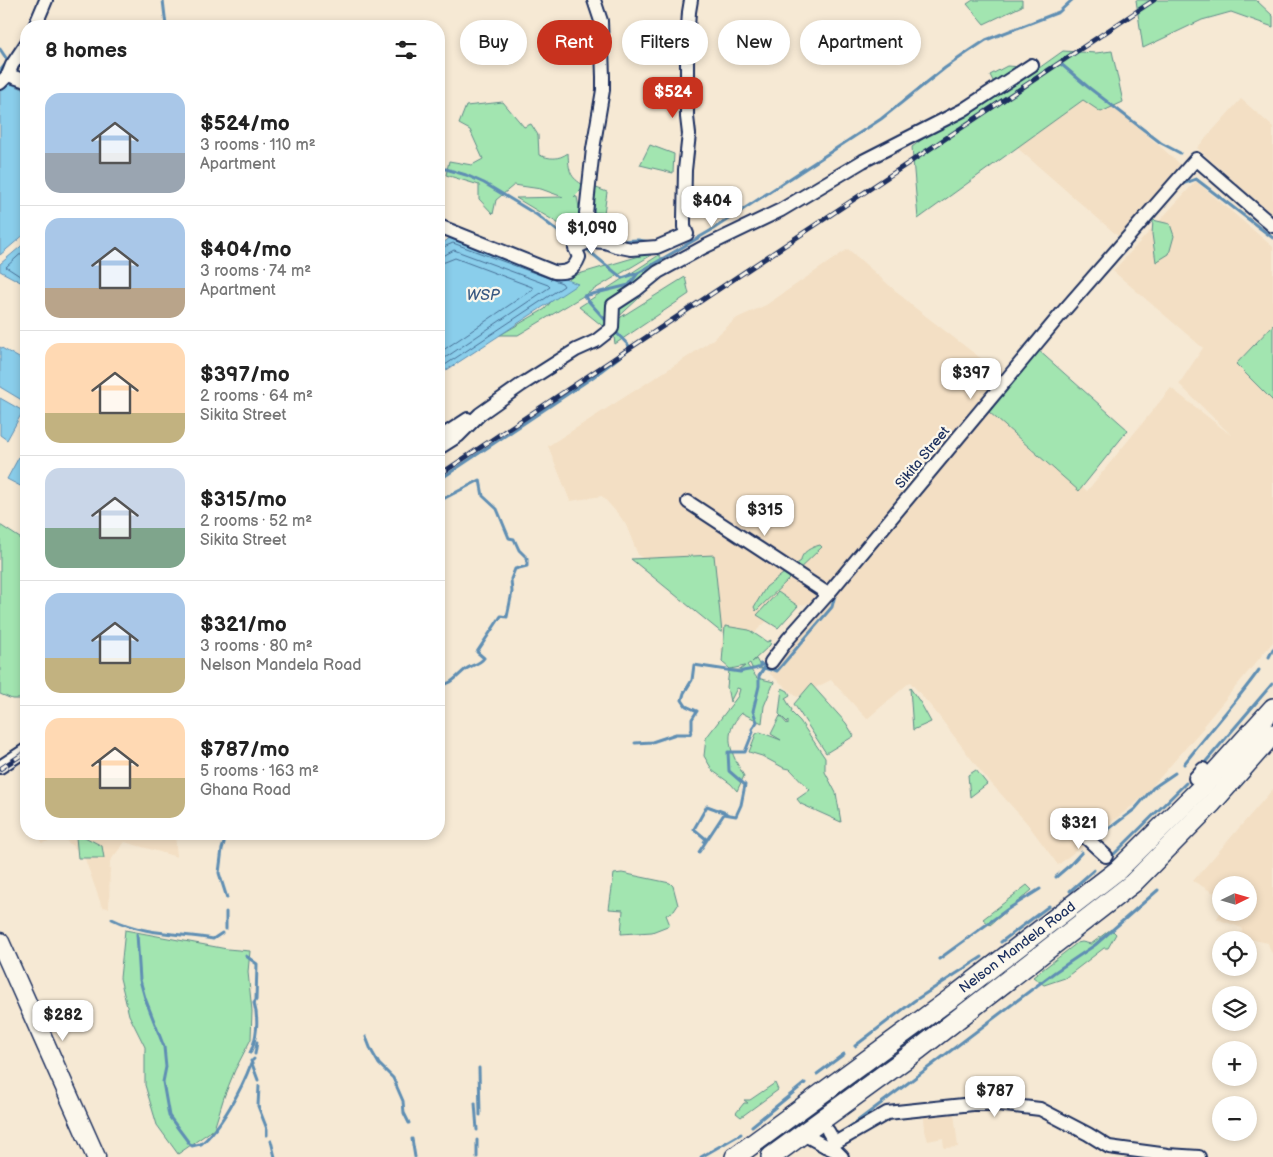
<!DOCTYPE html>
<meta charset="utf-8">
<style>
:root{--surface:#fff;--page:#f6f6f6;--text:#222;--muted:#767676;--line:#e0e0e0;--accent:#c8321e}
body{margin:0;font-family:"Balsamiq Sans",sans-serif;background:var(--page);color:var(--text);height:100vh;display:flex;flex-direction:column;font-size:19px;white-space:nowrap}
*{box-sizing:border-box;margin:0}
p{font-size:16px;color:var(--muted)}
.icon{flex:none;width:28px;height:28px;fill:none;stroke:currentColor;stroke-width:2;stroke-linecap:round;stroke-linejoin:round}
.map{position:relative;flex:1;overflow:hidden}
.panel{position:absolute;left:20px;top:20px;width:425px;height:820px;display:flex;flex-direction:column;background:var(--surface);border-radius:20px;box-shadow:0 2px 8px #0003}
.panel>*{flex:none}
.guide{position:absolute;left:460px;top:20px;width:475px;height:45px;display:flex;gap:10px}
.needle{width:32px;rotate:85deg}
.fabs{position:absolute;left:1212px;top:876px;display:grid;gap:10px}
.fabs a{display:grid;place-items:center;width:45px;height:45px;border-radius:50%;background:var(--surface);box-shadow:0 2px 8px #0003;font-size:25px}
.price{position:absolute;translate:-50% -42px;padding:0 11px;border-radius:10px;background:#fff;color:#222;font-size:16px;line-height:32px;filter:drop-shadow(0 1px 2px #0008)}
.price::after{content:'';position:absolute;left:50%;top:30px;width:15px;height:11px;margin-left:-8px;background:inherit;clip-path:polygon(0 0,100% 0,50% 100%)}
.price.selected{background:var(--accent);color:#fff}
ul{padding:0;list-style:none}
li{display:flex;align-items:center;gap:15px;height:125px;padding:0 25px}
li+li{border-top:1px solid var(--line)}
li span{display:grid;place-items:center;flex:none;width:140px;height:100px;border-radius:15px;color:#555}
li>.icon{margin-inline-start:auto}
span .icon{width:60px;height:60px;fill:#fffc;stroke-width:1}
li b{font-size:21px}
h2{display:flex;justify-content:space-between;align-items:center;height:60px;padding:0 25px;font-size:21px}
.tag{padding:0 18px;border-radius:22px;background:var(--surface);box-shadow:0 2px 8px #0003;font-size:18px;line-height:45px}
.tag.selected{background:var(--accent);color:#fff}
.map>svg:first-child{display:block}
.built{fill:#f3dfc4}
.green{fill:#a2e5b0;stroke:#5e8a87}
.water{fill:#8aceeb;stroke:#5e8eb3}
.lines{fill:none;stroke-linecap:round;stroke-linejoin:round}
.shore{stroke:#476f96;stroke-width:1}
.stream{stroke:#5e8eb3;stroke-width:3}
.street-casing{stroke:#1b2f5e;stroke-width:16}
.secondary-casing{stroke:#1b2f5e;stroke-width:21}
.primary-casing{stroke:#1b2f5e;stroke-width:22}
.street{stroke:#fbf7ec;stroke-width:12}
.secondary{stroke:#fbf7ec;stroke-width:18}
.primary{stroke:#fbf7ec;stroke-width:19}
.rail-casing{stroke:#1b2f5e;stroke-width:5}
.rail{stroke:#fbf7ec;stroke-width:3;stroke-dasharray:9;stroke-linecap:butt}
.labels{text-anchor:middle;stroke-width:4.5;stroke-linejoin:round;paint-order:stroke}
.street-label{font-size:14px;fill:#1b2f5e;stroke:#fbf7ec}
.water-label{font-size:15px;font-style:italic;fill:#375781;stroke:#fbf7ec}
</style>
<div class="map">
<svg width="1273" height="1157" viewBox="0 0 1273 1157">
<rect width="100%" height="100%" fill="#f6e9d4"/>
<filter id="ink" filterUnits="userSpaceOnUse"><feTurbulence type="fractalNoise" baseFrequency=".02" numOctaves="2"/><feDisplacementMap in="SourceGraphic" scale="10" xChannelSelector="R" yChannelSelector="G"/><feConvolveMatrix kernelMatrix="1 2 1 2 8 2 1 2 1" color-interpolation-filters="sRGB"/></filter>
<g filter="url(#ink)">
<g class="built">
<path d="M 1094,88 L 1180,164 L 1154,203 L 1118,236 L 1014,145 Z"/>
<path d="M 1241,99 L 1273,127 L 1273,216 L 1197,148 Z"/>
<path d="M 1196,181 L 1273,247 L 1273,642 L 1203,726 L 1204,727 L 1142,798 L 1058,865 L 1027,823 L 982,773 L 935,711 L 910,682 L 867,719 L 831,680 L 797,697 L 769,673 L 832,590 L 992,409 L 1087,491 L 1171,388 L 1232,436 L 1179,384 L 1203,348 L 1113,271 Z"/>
<path d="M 848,249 L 914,307 L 1005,377 L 943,449 L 941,448 L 943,450 L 813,602 L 778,611 L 758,629 L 742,656 L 723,654 L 721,651 L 722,639 L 725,635 L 700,604 L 638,555 L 626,525 L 619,515 L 602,496 L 570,501 L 548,446 L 689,356 L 712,340 L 737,318 L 766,305 Z"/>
<path d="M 1273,789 L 1273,953 L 1271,952 L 1268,943 L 1244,938 L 1244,940 L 1241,939 L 1242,928 L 1217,919 L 1221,910 L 1221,912 L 1249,912 L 1249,885 L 1221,885 L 1221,897 L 1193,881 Z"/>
<path d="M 41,834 L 175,834 L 177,857 L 125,842 L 110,861 L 109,908 L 102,907 L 84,856 L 63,838 L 41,843 Z"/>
<path d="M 954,1113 L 958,1147 L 944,1148 L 943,1138 L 928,1141 L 925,1131 L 924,1117 Z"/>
</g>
<g class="green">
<path d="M 973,0 L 1022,0 L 1022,6 L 984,24 L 967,4 Z"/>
<path d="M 1136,0 L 1256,0 L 1273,16 L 1273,27 L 1231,12 L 1202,20 L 1143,48 Z"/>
<path d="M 1063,51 L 1096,53 L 1112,51 L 1123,102 L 1101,112 L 1083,100 L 918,219 L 912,147 L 995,85 L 990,75 L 1007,66 L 1039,68 Z"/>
<path d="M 503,102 L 524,127 L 531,124 L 538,135 L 539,155 C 550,159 558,160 568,153 C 569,171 569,177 585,186 L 574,197 L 577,197 L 581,218 L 566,228 L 516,198 L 563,197 L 541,189 L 514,185 L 496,200 L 493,214 L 479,199 L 479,185 L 446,175 L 449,161 L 472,165 L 483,159 L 470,130 L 459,124 L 466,106 Z"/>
<path d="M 650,145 L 674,154 L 673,173 L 640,165 Z"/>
<path d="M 591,186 L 607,192 L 604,213 L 590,212 Z"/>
<path d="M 1153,220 L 1170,224 L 1174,236 L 1169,254 L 1156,262 L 1152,234 Z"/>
<path d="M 660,250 L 518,335 L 500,335 L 545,309 L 572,276 Z"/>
<path d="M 659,255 L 666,264 L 638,299 L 613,322 L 685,277 L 689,294 L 615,344 L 612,322 L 605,328 L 579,307 Z"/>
<path d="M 1273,325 L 1273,401 L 1236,364 Z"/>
<path d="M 1037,349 L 1128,430 L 1079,491 L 989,412 Z"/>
<path d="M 0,525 L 26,542 L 26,699 L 12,699 L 0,694 Z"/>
<path d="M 820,545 L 822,547 L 756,611 L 754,607 L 766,587 L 792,567 L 801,561 C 801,552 812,547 820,545 Z"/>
<path d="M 714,555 L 722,633 L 631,559 Z"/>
<path d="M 778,592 L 798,606 L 778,628 L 757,615 Z"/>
<path d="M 725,626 L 749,630 L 767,642 L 771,640 L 770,645 L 752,662 L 756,659 L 762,669 L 752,668 L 750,663 L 747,665 L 757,678 L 774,682 L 764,706 L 762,723 L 742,713 C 721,733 731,754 744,776 L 737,791 L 731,784 L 713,771 L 704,756 L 706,738 L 738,696 L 740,689 L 737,688 L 730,702 L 727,687 L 729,670 L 740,670 L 745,666 L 730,669 L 722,662 Z"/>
<path d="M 811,684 L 846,723 L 854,736 L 826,753 L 794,704 Z"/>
<path d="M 782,688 L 788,691 L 790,695 L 785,698 L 792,710 L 791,712 L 800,721 L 825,758 L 825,772 L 836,793 L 841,822 L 801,804 L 797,799 L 810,790 L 790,769 L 784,768 L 762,756 L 749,752 L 756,734 L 760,732 L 781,740 L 771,734 L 780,716 L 788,725 L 788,721 L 787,722 L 779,714 Z"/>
<path d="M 910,688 L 920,702 L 931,722 L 913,730 Z"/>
<path d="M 976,770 L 987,784 L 970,797 L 968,775 Z"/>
<path d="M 81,835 L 102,846 L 104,858 L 78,858 L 76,837 Z"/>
<path d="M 622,873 L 670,883 L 673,886 L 678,905 L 674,911 L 666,915 L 670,925 L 652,932 L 621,934 L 623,910 L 609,909 L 614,874 Z"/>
<path d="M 1027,885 L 1032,890 L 990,925 L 983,919 Z"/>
<path d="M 1111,929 L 1116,934 L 1108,948 L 1104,948 L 1065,978 L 1044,985 L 1033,977 L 1077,943 L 1082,942 L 1091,944 Z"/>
<path d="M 125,930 L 227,949 L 250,951 L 248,972 L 252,1011 L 251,1039 L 235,1070 L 224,1097 L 214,1129 L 178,1154 L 157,1125 L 145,1085 L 145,1047 L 129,1015 L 120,978 Z"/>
<path d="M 775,1083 L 778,1090 L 741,1117 L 736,1113 L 744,1103 L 748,1103 L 744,1100 L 750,1100 Z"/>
</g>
<g class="water">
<path d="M 5,82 L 26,90 L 26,233 L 0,255 L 0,87 Z"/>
<path d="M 451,237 L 578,284 L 439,375 L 439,246 Z"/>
<path d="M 26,242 L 26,285 L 0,271 L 0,264 Z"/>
<path d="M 0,347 L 26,362 L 26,399 L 25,402 L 0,387 Z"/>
<path d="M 0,398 L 23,411 L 7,440 L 0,435 Z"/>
<path d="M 26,444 L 26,489 L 7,479 Z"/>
</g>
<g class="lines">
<g class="shore">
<path d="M 26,249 L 6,267 L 26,280"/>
<path d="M 439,249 L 453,243 L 562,283 L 564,286 L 439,369"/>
<path d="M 439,256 L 445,255 L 454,250 L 548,285 L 550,287 L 439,362"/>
<path d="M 439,263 L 445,262 L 455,258 L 532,287 L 533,289 L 439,353"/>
</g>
<g class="stream">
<path d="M 163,0 L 166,26"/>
<path d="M 0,49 L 8,61"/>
<path d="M 1061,64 L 1088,87 L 1161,143 L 1180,153"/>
<path d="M 0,71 L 8,61"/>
<path d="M 439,169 L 446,169 L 466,175 L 484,183 L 537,215 L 568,239 L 578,240 L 580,242"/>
<path d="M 1182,184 L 1196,179 L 1273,238"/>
<path d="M 593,203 L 593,217"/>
<path d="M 618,241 L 638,240 L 651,242"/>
<path d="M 584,247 L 622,278 L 638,273"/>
<path d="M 608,323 L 584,296 L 629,285 L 638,273 L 710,231 L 881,119 L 945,68 L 968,52 L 986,40 L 1059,12 L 1072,0"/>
<path d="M 439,480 L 593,377 L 631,348 L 613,329"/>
<path d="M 439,501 L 480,480 L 483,496 L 497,509 L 509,538 L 514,539 L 519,550 L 527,558 L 527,566 L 515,569 L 511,579 L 512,592 L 507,617 L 501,616 L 477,652 L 484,658 C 480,664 472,665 466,669 C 458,675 451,686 439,685"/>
<path d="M 1269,657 L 1273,649"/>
<path d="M 635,743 L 652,742 L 676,734 L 690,734 L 692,729 L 692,719 L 697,711 L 686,706 L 682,700 L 684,693 L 692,680 L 694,665 L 740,672 C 748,669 751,671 760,667 L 760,664 L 777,671 L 832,607 L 836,591"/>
<path d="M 1184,764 C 1209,732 1236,702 1259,670"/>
<path d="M 1202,766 L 1272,684"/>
<path d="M 227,834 L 222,849 L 219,873 L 227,898"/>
<path d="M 1100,838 L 1106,831 L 1135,809 L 1153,788 L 1175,773"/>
<path d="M 704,842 L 706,839 L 694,829 L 707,806 L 726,813"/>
<path d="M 699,852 L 724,814 L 736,816 L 741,805 L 745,785 L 729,771 L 728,752 L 745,752 L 753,732 L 752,729 L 757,722 L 753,711 L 759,686 L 759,676 L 764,668 L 771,670"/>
<path d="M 1110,858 L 1186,783"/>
<path d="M 1056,877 L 1070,865 L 1082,852"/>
<path d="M 1070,891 L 1094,870"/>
<path d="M 226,912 L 226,929"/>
<path d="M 112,919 C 144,935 179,933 213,939 L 222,933"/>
<path d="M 137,934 L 140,980 L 145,998 L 164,1047 L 166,1067 L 163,1082 L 169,1116 L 189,1143 L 192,1146 L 200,1144"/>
<path d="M 1001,942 L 1049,906"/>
<path d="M 246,956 L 257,964 L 256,1000 L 254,1003 C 259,1019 257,1038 250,1053"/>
<path d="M 939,959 L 1008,909 L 1040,889"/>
<path d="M 366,1037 L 371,1050 L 379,1064 L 393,1078 L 403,1101 L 404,1113 L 409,1123"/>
<path d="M 855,1046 L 914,1001 L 982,957"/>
<path d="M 255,1054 L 257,1042"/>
<path d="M 253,1060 L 254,1059"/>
<path d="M 251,1061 L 258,1080"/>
<path d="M 479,1068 L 480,1115"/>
<path d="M 817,1074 L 844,1054"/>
<path d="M 259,1086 L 258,1106 L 267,1129 L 267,1135"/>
<path d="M 475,1103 L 477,1130"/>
<path d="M 752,1126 L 805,1083"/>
<path d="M 847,1129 L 1055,972 L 1095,945 L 1158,890"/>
<path d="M 412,1139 L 415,1157"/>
<path d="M 477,1140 L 477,1157"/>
<path d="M 271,1141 L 275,1157"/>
<path d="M 201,1144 C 221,1128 242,1088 251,1064"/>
<path d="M 701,1157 L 741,1134"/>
</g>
<g class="street-casing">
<g id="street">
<path d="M 594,0 L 601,21 L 603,77 L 603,90 L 593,149 L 586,213 L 592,227 L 605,242 L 616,246 L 631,249 L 657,247 L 687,234 L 684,227 L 684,219 L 685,170 L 689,134 L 687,117 L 687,43 L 689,12 L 691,0"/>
<path d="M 35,26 L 46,0"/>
<path d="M 8,75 L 12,65 L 26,44"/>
<path d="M 0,83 L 8,75 L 26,81"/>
<path d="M 439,226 L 554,272 C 568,273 574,270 579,257 L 575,248"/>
<path d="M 575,248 L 590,241 L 605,242"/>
<path d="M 439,438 L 468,419"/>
<path d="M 439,448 L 458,436 L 480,414 L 521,385 L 576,350 L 596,341 L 610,330 L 612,328 L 613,305 L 636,290 L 658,272 L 704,247 L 781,210 L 863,161 L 963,110 L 1032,65"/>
<path d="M 688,502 L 828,594"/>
<path d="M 771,662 L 788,639 L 828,594 L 1061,314 L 1196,159 L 1273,226"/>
<path d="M 0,767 L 26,750"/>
<path d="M 1195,778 L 1203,769"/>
<path d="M 1070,823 L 1106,856"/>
<path d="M 828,1131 L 835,1143"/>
<path d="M 803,1134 L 825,1146 L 835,1143 L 887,1113 L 973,1104 L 997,1104 L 1040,1109 L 1088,1134 L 1109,1147 L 1168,1155 L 1199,1157"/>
<path d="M 825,1146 L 836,1151 L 842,1157"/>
</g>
</g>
<g class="secondary-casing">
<path id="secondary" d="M 0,942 L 96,1157"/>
</g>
<g class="primary-casing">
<g id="primary">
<path d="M 735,1157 L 957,994 L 1118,870 L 1199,790 L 1273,708"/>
<path d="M 771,1157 L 919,1049 L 1133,883 L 1212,803 L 1273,734"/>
</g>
</g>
<use href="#street" class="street"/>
<use href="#secondary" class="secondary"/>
<use href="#primary" class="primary"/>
<g class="rail-casing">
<g id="rail">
<path d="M 439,475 L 1154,0"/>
<path d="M 0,769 L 26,752"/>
</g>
</g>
<use href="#rail" class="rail"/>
</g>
</g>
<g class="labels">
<g class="street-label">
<text transform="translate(922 457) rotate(-50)" y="5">Sikita Street</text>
<text transform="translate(1017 947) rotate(-37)" y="5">Nelson Mandela Road</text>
</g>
<g class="water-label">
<text x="483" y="300">WSP</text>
</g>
</g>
</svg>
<div class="fabs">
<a><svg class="needle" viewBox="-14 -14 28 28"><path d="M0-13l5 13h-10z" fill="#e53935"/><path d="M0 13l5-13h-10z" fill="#767676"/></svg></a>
<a><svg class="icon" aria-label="locate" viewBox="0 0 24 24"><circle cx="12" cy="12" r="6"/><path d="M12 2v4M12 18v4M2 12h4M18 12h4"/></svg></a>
<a><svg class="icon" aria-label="layers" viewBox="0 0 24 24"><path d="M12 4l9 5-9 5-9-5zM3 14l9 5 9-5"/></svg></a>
<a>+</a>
<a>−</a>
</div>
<b class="price selected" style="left:673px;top:119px">$524</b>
<b class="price" style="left:712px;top:228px">$404</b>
<b class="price" style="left:592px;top:255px">$1,090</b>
<b class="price" style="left:971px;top:400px">$397</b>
<b class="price" style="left:765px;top:537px">$315</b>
<b class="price" style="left:1079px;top:850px">$321</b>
<b class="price" style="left:63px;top:1042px">$282</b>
<b class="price" style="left:995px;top:1118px">$787</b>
<div class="guide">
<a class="tag">Buy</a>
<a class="tag selected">Rent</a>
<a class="tag">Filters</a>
<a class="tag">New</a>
<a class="tag">Apartment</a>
</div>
<section class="panel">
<h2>8 homes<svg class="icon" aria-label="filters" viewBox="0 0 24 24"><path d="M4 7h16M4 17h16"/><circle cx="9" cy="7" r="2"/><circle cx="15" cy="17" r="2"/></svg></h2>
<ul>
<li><span style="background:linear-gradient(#a9c7e8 60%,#9aa5b1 0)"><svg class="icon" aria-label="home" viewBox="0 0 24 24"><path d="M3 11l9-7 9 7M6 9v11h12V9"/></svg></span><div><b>$524/mo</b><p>3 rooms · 110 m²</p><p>Apartment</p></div></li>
<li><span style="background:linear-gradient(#a9c7e8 70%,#b9a48a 0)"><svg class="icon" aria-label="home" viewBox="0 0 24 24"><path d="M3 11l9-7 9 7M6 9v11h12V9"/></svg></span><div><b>$404/mo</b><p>3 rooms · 74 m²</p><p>Apartment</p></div></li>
<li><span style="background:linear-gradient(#ffd9b3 70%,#c2b280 0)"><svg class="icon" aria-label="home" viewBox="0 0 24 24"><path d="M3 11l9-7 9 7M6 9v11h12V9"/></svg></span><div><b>$397/mo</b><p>2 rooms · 64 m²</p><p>Sikita Street</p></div></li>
<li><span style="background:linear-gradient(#c9d6e8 60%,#7fa58c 0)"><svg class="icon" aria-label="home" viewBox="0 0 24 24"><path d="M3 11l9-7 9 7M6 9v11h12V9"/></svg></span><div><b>$315/mo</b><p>2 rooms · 52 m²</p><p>Sikita Street</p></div></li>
<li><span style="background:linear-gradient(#a9c7e8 65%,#c2b280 0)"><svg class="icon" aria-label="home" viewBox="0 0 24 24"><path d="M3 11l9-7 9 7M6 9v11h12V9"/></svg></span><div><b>$321/mo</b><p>3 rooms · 80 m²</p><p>Nelson Mandela Road</p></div></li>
<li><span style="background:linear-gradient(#ffd9b3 60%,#c2b280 0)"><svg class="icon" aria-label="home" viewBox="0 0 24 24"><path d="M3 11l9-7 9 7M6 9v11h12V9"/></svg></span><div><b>$787/mo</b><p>5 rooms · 163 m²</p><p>Ghana Road</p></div></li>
</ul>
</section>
</div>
